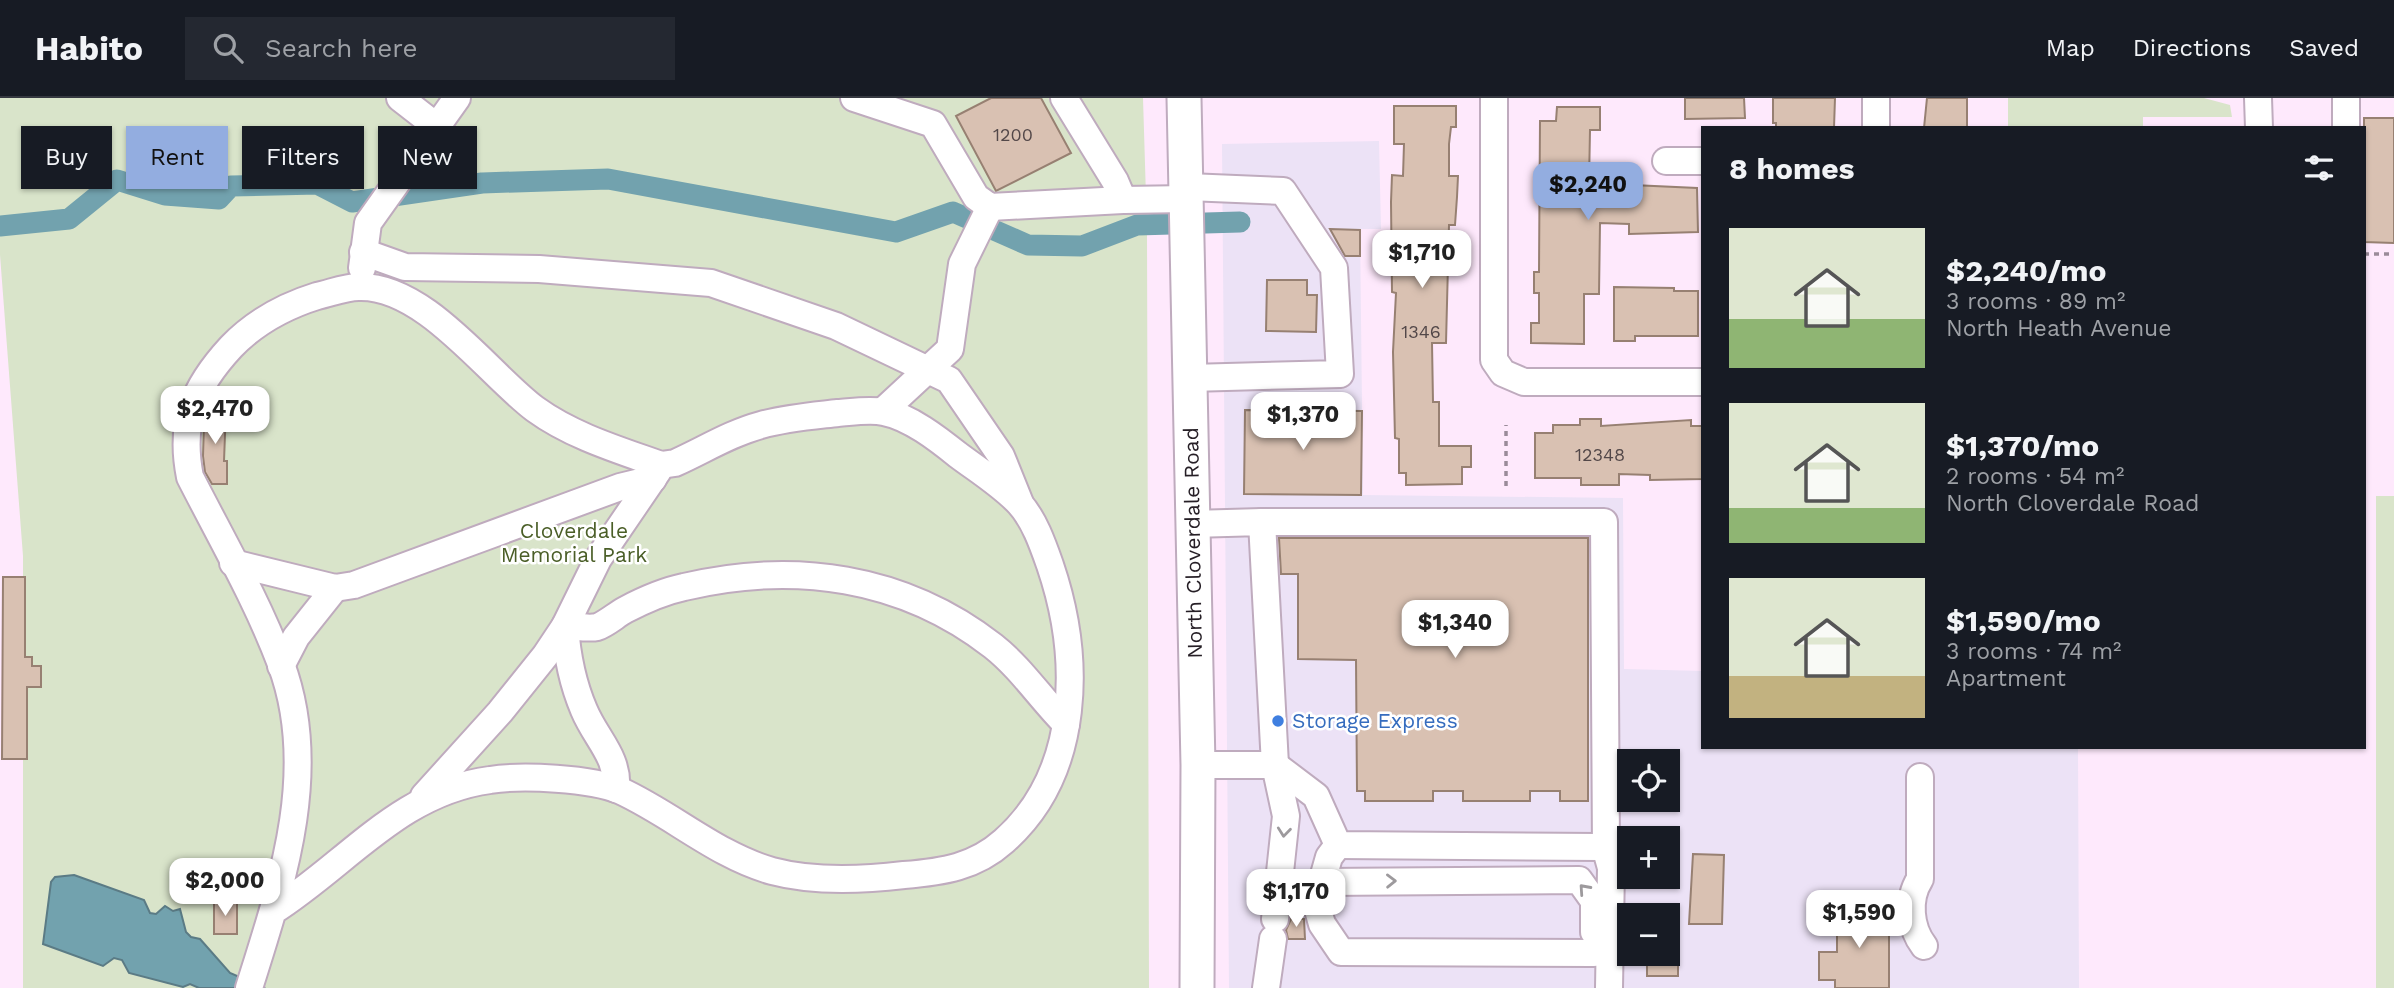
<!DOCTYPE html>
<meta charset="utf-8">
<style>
:root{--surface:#171b24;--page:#242831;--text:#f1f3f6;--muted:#9ea1a6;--line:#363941;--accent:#93ade0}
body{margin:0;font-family:"Work Sans",sans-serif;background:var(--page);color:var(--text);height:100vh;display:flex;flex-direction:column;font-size:26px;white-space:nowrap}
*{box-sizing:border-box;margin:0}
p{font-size:23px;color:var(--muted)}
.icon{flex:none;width:38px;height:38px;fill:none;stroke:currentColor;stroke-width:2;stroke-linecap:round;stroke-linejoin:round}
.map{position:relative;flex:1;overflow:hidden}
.sheet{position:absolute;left:1701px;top:28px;width:665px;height:623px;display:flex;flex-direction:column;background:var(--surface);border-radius:0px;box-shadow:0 2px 5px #0004}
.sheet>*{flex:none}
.guide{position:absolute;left:21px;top:28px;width:665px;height:63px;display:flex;gap:14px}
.controls{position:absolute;left:1617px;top:651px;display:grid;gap:14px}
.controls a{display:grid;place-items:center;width:63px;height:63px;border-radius:0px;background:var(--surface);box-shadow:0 2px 5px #0004;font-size:35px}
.price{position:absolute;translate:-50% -60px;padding:0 16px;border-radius:14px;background:#fff;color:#222;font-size:23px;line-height:46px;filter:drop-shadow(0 2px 4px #0008)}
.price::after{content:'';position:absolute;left:50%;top:42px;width:21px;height:16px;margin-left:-10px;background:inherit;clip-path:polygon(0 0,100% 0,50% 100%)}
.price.on{background:var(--accent);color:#111}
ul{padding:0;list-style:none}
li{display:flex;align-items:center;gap:21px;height:175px;padding:0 28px}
li span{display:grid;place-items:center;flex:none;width:196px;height:140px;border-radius:0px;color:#555}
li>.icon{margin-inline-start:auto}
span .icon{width:84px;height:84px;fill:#fffc;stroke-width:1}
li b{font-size:30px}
h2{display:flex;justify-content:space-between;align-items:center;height:84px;padding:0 28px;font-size:30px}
.pill{padding:0 24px;border-radius:0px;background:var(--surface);box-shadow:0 2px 5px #0004;font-size:24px;line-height:63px}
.pill.on{background:var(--accent);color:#111}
header{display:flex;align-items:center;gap:42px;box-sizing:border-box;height:98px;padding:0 35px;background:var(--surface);border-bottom:2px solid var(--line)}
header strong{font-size:33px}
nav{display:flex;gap:38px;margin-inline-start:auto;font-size:24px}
.search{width:490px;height:63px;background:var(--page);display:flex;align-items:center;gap:18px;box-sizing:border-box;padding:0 24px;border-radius:0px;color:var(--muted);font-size:26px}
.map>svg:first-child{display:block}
.commercial{fill:#ece2f6;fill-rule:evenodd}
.green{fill:#d9e4ca}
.water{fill:#72a2ae;stroke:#5b7b85;stroke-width:2}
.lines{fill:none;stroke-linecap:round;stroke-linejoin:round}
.canal{stroke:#72a2ae;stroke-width:21}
.building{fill:#d9c1b2;stroke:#978072;stroke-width:2}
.minor-casing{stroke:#bfabbe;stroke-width:30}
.major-casing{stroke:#bfabbe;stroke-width:37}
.path{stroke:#9a8b99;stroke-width:3.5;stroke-dasharray:5 5;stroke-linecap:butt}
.minor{stroke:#fff;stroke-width:26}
.major{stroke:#fff;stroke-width:33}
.oneway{stroke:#9d9a9d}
.shop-dot{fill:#3f7fe0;stroke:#fff;stroke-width:2.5}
.labels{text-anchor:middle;stroke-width:5;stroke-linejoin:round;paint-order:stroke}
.number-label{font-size:18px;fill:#534849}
.park-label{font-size:21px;fill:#4a5e27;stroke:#fff}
.street-label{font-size:21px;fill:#261f26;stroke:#fff}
.shop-label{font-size:21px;fill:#366cbe;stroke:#fff;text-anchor:start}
</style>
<header>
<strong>Habito</strong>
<div class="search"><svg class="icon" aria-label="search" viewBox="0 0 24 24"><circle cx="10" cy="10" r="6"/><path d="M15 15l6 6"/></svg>Search here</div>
<nav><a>Map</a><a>Directions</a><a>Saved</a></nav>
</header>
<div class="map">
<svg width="2394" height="890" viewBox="0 0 2394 890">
<rect width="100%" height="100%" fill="#fee9fc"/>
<path class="commercial" d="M 1379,43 L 1381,131 L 1360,131 L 1363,397 L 1623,400 L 1624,571 L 1703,573 L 1703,649 L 2078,649 L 2079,890 L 1229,890 L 1222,46 ZM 1629,663 L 1668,663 L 1668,702 L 1629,702 ZM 1629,740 L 1668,740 L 1668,779 L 1629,779 ZM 1629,817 L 1668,817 L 1668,856 L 1629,856 Z"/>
<g class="green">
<path d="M 0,0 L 1143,0 L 1147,132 L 1149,890 L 23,890 L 23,458 L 0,157 Z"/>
<path d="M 2008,0 L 2204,0 L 2230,7 L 2232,19 L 2143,19 L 2143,30 L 2008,30 Z"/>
<rect x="2376" y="398" width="18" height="492"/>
</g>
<path class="water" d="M 74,777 L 144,802 L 150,815 L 156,816 L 165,808 L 173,813 L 180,811 L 186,834 L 191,839 L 200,841 L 230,875 L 265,890 L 199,890 L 190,886 L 183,889 L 129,875 L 122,862 L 114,860 L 103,868 L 43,846 L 51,784 L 55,779 Z"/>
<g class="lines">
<path class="canal" d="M 0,128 L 69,121 L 117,82 L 165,97 L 219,101 L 231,88 L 317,86 L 352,104 L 482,85 L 608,81 L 896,134 L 953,114 L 1028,147 L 1082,148 L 1137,127 L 1240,124"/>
</g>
<g class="building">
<path d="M 991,0 L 1041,0 L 1071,55 L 996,93 L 956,18 Z"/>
<path d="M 1685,0 L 1744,0 L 1745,20 L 1685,21 Z"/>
<path d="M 1773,0 L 1835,0 L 1834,30 L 1776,30 L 1776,25 L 1773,25 Z"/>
<path d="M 1927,0 L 1967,0 L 1967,30 L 1924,30 Z"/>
<path d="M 1394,8 L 1456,8 L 1456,29 L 1451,29 L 1449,46 L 1449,78 L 1458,78 L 1457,99 L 1455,127 L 1449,127 L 1446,245 L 1432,245 L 1433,304 L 1439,304 L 1439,348 L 1471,348 L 1471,369 L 1462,369 L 1462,386 L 1406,387 L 1406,375 L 1399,375 L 1399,341 L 1395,340 L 1393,254 L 1396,195 L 1392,194 L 1391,104 L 1392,77 L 1403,78 L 1404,46 L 1394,46 Z"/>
<path d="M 1557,9 L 1600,9 L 1600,32 L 1590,32 L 1589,85 L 1697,90 L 1698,134 L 1629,136 L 1629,126 L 1600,125 L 1599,196 L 1584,196 L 1584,246 L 1531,245 L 1531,225 L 1539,225 L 1539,195 L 1534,195 L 1534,174 L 1539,174 L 1540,23 L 1556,23 Z"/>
<path d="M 2364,20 L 2394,20 L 2394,145 L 2364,144 Z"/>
<path d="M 1330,131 L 1360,132 L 1360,158 L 1345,158 Z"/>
<path d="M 1267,182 L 1307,182 L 1307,197 L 1317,197 L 1316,234 L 1266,233 Z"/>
<path d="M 1614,189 L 1674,190 L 1674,193 L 1698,193 L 1698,238 L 1635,238 L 1635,243 L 1614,243 Z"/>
<path d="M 226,310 L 224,363 L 227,363 L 227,386 L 212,386 L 205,374 L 203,358 L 204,327 L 209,311 Z"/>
<path d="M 1245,312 L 1362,313 L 1361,397 L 1244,396 Z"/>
<path d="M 1580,321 L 1601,321 L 1601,328 L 1691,322 L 1691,328 L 1703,328 L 1703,381 L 1650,382 L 1650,377 L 1619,376 L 1619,387 L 1581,387 L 1581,380 L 1535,380 L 1535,335 L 1553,335 L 1553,327 L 1580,327 Z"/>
<path d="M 1279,440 L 1588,440 L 1588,703 L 1560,703 L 1560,693 L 1530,693 L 1530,703 L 1463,703 L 1463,693 L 1433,693 L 1433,703 L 1365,703 L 1365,693 L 1357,693 L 1356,562 L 1298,561 L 1298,476 L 1281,476 Z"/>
<path d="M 3,479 L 25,479 L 25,559 L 32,559 L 32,568 L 41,568 L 41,589 L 27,589 L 27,661 L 2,661 Z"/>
<path d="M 1693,756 L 1724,757 L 1722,826 L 1689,826 Z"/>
<rect x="214" y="805" width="23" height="31"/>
<path d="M 1837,810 L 1889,810 L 1889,890 L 1835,890 L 1835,882 L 1819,882 L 1819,854 L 1837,854 Z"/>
<path d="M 1291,821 L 1304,821 L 1305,841 L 1288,841 L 1286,832 Z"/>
<rect x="1647" y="856" width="31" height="22"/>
</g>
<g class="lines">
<g class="minor-casing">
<g id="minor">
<path d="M 400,0 L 436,28"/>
<path d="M 854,0 L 933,26 L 976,99 L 990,109 L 1123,102"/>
<path d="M 1064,0 L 1115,83 L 1123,102 L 1188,101"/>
<path d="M 1494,0 L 1494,262 L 1503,275 L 1524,284 L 1703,284"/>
<path d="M 2258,0 L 2259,30"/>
<path d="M 1876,30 L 1876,0"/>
<path d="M 2346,30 L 2346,0"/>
<path d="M 1666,63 L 1703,63"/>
<path d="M 1188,89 L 1283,93 L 1334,170 L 1340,276 L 1190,280"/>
<path d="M 363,154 L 405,169 L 539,171 L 711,185 L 836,228 L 949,282 L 1001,358 L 1020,405"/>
<path d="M 362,170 L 368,125 L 457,0"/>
<path d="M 883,313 L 950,251 L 962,166 L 990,109"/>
<path d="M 1262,424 L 1604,424 L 1606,752"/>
<path d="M 1192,426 L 1262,424 L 1275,667 L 1198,667"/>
<path d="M 233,465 L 335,490 L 354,487 L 620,389 L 653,381"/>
<path d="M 281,568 L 296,539 L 335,490"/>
<path d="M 1275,667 L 1316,698 L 1338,747 L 1600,749 L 1606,752 L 1611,770 L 1609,890"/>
<path d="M 1275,667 L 1286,718 L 1275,821"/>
<path d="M 1920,679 L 1920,781 C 1907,801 1910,830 1924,848"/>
<path d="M 616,691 C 619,659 596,641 584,612 C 572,584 567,558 565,528 C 574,528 588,531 597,529 C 606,526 616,517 625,512 C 642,503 665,493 684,489 C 794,463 903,478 993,548 C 1021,570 1041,601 1066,626"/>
<path d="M 424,698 L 500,614 L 545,558 L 565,528 L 598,461 L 658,373"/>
<path d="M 1338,747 L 1329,759 L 1316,805 L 1322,826 L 1341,854 L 1594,855"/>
<path d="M 1323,784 L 1579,782 L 1594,803 L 1594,834"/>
<path d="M 249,890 C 281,788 321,673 281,566 C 257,502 221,440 190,379 C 179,324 194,289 231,249 C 255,224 285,208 317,198 C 331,195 345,189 359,189 C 425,187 488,276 535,311 C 572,338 619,352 661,367 L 675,365 C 704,352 731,335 761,327 C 786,320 812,318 838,315 C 852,314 870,311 884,314 C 910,319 938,341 958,357 C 978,372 1002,387 1019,405 C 1034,421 1043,447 1050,467 C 1081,558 1082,674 1004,743 C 975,769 943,774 904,777 C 862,782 813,784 772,773 C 716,757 673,717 621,693 C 592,680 521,677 490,682 C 399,694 346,767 273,813"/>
<path d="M 1266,890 L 1273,841"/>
</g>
</g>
<g class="major-casing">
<path id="major" d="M 1184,0 L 1198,667 L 1197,890"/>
</g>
<g class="path">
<path d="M 2364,156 L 2394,156"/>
<path d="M 1506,388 L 1506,327"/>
</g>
<use href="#minor" class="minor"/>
<use href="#major" class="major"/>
</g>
<defs><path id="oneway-chevron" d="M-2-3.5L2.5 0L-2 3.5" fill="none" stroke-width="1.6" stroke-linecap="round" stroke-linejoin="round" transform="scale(1.75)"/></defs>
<g class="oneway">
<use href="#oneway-chevron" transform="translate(1284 734) rotate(96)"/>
<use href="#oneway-chevron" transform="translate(1391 783) rotate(-1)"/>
<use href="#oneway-chevron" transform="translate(1584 791) rotate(-132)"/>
</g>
<circle class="shop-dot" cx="1278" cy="623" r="7"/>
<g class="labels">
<g class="number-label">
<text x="1013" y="43">1200</text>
<text x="1421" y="240">1346</text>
<text x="1600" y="363">12348</text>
</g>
<g class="park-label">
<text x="574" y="440">Cloverdale<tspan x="574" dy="24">Memorial Park</tspan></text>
</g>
<g class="street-label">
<text transform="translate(1193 445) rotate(-91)" y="7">North Cloverdale Road</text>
</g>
<g class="shop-label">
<text x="1292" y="630">Storage Express</text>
</g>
</g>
</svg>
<div class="controls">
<a><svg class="icon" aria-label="locate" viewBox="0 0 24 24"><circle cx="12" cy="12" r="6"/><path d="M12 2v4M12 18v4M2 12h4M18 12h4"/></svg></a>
<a>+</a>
<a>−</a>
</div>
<b class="price on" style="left:1588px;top:124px">$2,240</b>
<b class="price" style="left:1422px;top:192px">$1,710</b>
<b class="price" style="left:215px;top:348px">$2,470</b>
<b class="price" style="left:1303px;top:354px">$1,370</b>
<b class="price" style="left:1455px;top:562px">$1,340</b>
<b class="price" style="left:225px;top:820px">$2,000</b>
<b class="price" style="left:1296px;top:831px">$1,170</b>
<b class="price" style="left:1859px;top:852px">$1,590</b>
<div class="guide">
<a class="pill">Buy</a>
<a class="pill on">Rent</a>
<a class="pill">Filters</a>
<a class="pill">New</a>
</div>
<section class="sheet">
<h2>8 homes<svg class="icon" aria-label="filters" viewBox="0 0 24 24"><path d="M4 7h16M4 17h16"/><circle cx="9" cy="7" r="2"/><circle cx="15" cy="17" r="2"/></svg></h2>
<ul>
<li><span style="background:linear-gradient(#dfe7d0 65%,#8fb573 0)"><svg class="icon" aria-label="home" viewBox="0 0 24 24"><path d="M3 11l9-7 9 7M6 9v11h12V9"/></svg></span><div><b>$2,240/mo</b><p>3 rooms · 89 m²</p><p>North Heath Avenue</p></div></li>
<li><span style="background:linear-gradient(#dfe7d0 75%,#8fb573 0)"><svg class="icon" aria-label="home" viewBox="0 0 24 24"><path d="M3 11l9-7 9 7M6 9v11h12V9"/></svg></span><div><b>$1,370/mo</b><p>2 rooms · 54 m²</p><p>North Cloverdale Road</p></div></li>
<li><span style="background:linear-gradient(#dfe7d0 70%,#c2b280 0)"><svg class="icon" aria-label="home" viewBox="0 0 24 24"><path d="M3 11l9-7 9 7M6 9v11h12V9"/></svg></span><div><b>$1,590/mo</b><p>3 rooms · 74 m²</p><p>Apartment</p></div></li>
</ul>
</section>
</div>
